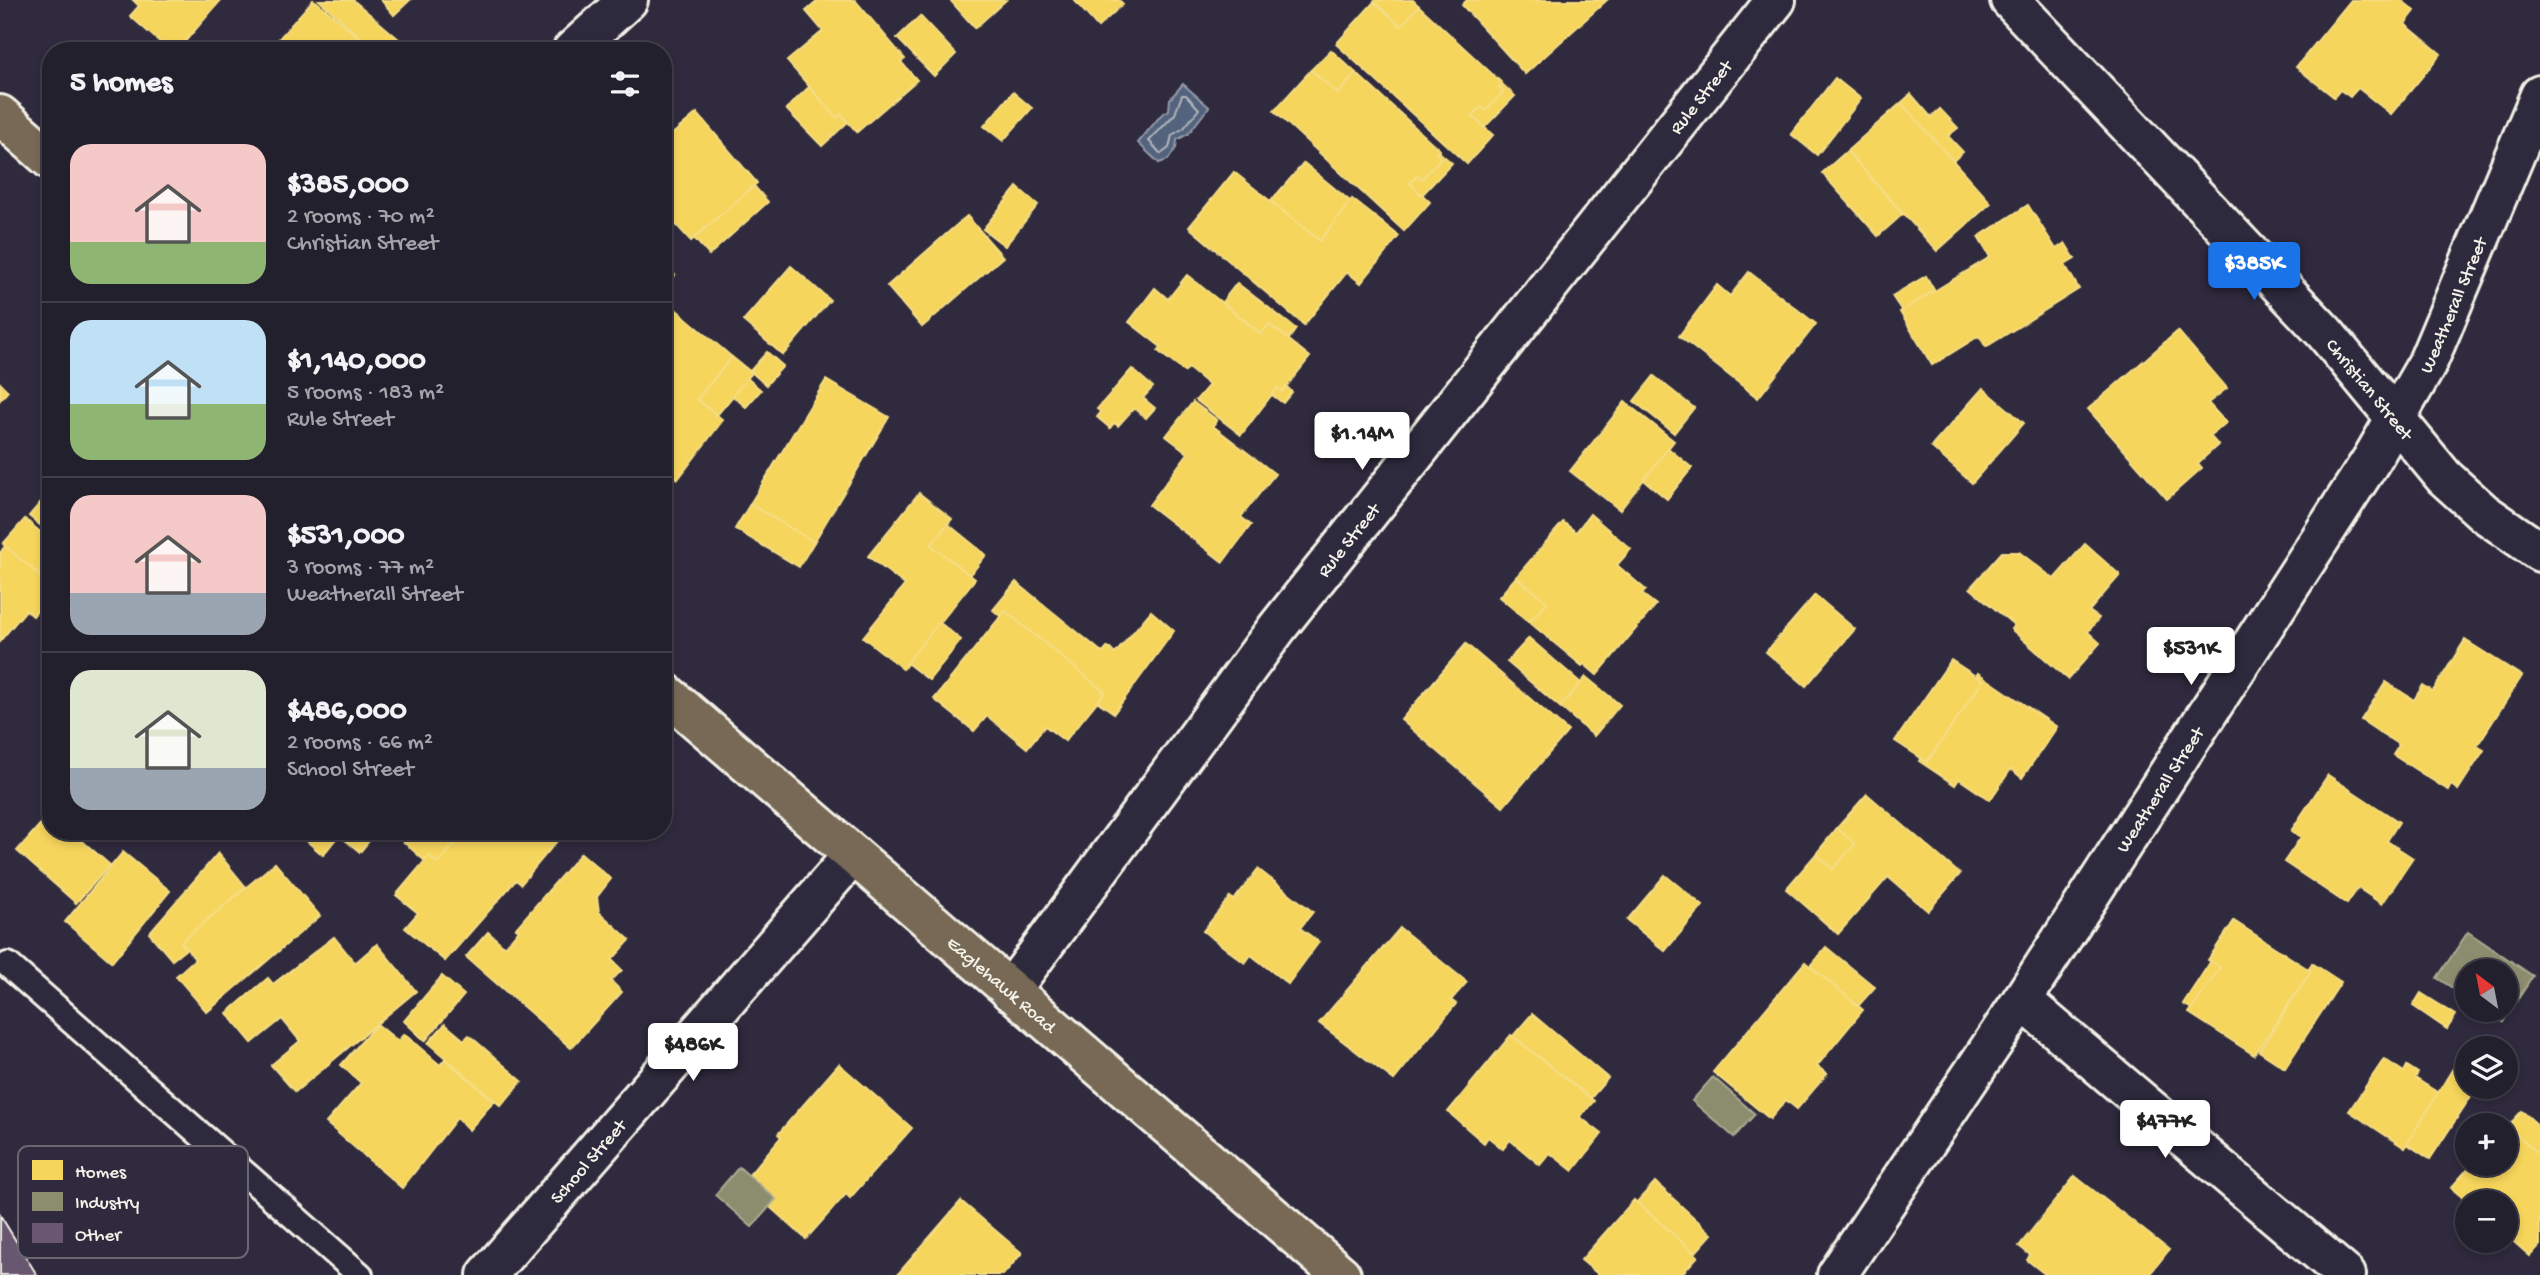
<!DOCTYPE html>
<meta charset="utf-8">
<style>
:root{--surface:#23202e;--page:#2b2836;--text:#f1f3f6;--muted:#a3a3aa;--line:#403e4a;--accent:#1a73e8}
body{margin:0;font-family:"Gochi Hand",sans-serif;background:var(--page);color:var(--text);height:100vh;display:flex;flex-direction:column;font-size:26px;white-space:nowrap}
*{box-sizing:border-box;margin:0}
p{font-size:23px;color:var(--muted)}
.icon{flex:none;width:38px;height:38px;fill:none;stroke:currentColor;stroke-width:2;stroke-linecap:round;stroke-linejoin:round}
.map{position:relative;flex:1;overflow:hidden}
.details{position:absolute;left:42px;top:42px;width:630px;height:798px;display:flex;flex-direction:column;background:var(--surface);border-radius:28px;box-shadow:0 4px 10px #0003,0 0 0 2px var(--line)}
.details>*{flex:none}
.needle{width:46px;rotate:328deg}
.controls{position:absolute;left:2455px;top:959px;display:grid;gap:14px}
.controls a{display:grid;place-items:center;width:63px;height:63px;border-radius:50%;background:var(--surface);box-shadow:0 4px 10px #0003,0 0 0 2px var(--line);font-size:35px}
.price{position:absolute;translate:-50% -60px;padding:0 16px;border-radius:7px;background:#fff;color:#222;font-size:23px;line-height:46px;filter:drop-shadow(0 2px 4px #0008)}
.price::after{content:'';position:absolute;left:50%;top:42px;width:21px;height:16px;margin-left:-10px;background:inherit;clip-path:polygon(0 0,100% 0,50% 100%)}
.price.on{background:var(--accent);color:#fff}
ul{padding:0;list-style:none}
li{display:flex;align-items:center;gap:21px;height:175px;padding:0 28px}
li+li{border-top:2px solid var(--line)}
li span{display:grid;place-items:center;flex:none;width:196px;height:140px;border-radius:21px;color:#555}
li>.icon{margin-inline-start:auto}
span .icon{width:84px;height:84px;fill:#fffc;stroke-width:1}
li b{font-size:30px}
h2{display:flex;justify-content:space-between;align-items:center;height:84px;padding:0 28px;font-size:30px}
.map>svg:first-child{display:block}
.water{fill:#53627d;stroke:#939ba8;stroke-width:2}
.homes{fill:#f6d55c;stroke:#f5dd86;stroke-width:2}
.industry{fill:#8c8c6e;stroke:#abaa93;stroke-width:2}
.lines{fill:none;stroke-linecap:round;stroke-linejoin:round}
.shore{stroke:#b4b8bd;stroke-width:2}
.building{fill:#695771;stroke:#f4f1e8;stroke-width:2}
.lane-casing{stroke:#f4f1e8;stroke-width:30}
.street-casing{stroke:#f4f1e8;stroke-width:44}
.primary-casing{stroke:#f4f1e8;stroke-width:44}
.lane{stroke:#2f2a3d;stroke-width:24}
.street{stroke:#2f2a3d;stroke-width:38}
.primary{stroke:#776954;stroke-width:38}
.labels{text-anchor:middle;stroke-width:7;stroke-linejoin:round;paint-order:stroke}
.street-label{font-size:19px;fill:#f4f1e8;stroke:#2f2a3d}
.key{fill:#2f2a3d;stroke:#6a6670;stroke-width:2}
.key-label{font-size:19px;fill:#f4f1e8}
</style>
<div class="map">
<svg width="2540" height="1275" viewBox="0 0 2540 1275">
<rect width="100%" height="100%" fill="#2f2a3d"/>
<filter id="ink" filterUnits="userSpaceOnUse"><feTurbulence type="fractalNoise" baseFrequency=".0143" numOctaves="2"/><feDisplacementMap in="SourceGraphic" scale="14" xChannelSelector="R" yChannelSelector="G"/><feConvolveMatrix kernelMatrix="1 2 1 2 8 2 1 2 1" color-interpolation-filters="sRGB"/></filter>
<g filter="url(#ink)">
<path class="water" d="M 1183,84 L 1209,107 L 1188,134 L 1177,140 L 1176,148 L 1168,160 L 1159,163 L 1138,143 L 1161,115 L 1169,110 L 1170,99 Z"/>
<g class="homes">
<path d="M 133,0 L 221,0 L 177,51 L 170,51 L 130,16 L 139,6 Z"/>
<path d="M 313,0 L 317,2 L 375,51 L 268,51 Z"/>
<path d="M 319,0 L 353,0 L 399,39 L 389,51 L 375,51 Z"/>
<path d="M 381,0 L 410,0 L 394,15 Z"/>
<path d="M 819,0 L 855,0 L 905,59 L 901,62 L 917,80 L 857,132 L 841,114 L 837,118 L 787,61 L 823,31 L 806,11 Z"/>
<path d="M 950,0 L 1006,0 L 975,28 Z"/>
<path d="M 1074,0 L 1119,0 L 1123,4 L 1098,27 Z"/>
<path d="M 1376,0 L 1413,0 L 1419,6 L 1401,26 L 1374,2 Z"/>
<path d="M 1467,0 L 1607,0 L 1525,74 L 1462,5 Z"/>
<path d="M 2351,0 L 2401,0 L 2415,11 L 2405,24 L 2441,54 L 2391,114 L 2358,88 L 2350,97 L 2340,90 L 2334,97 L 2296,67 Z"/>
<path d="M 1374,2 L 1401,26 L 1419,6 L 1502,83 L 1499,87 L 1504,91 L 1486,111 L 1481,107 L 1472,116 L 1493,135 L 1467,164 L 1336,44 Z"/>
<path d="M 920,16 L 956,54 L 934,76 L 897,38 Z"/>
<path d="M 1331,50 L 1356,73 L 1338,94 L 1311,70 Z"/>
<path d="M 1311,70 L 1338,94 L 1356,73 L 1440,150 L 1436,154 L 1441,158 L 1422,179 L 1418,175 L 1410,183 L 1430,202 L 1404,231 L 1274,111 Z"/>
<path d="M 1835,78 L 1861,99 L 1817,155 L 1791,134 Z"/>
<path d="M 1502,84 L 1515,96 L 1485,127 L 1472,116 L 1481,107 L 1486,111 L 1504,91 L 1499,87 Z"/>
<path d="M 809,87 L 837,118 L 841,114 L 848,122 L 822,146 L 786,109 Z"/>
<path d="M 1013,92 L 1032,108 L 1003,141 L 984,126 Z"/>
<path d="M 1911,94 L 1931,117 L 1940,109 L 1958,128 L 1948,136 L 1963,152 L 1953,161 L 1901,103 Z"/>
<path d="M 1901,103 L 1991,203 L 1937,251 L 1847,151 Z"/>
<path d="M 697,113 L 757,183 L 691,241 L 663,210 L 663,142 Z"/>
<path d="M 1438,151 L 1452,163 L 1422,195 L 1410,183 L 1418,175 L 1422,179 L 1441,158 L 1436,154 Z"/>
<path d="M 1847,151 L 1903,214 L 1878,236 L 1822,173 Z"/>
<path d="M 1304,163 L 1351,202 L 1320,241 L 1271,201 Z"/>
<path d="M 1234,172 L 1320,241 L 1352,199 L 1399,236 L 1361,283 L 1347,272 L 1304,325 L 1189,227 Z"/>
<path d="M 754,186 L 768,202 L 709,255 L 694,238 Z"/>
<path d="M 1017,187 L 1038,205 L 1005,246 L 983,229 Z"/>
<path d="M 2028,205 L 2056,249 L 2065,243 L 2075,259 L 2065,265 L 2079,289 L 1986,347 L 1979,336 L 1932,365 L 1900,312 L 1990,257 L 1978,237 Z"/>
<path d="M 967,216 L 1003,257 L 922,327 L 887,286 Z"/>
<path d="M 663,265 L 675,275 L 663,289 Z"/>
<path d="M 791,266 L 830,300 L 783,355 L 743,321 Z"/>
<path d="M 1749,272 L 1816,324 L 1758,398 L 1679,336 L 1717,285 L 1730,296 Z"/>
<path d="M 1187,275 L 1261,334 L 1269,324 L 1310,357 L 1282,392 L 1277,388 L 1241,435 L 1196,400 L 1209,385 L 1188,368 L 1185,372 L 1158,351 L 1161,347 L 1129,322 L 1155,288 L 1168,299 Z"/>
<path d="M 1926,276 L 1934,290 L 1902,311 L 1892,296 Z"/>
<path d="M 1237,283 L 1296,329 L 1289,339 L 1269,324 L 1261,334 L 1222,302 Z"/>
<path d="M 672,306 L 732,357 L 697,399 L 723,420 L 678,479 L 663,466 L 663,317 Z"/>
<path d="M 2178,331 L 2227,388 L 2208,403 L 2226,423 L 2210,436 L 2218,445 L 2198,463 L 2202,468 L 2167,499 L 2088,409 Z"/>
<path d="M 767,352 L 783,366 L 766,385 L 750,371 Z"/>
<path d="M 732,357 L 752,373 L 717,415 L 697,399 Z"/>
<path d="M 1132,369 L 1153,387 L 1143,398 L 1155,408 L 1146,418 L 1134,408 L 1118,426 L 1114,423 L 1110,428 L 1097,417 L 1101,412 L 1097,409 Z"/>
<path d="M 1654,376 L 1694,408 L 1674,433 L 1634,401 Z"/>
<path d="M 747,378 L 761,390 L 746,407 L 733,396 Z"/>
<path d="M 826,380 L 889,417 L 814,542 L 750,504 Z"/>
<path d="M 0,383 L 8,391 L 0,400 Z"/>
<path d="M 1286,386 L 1292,392 L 1283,403 L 1272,395 L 1277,388 L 1282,392 Z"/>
<path d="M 1983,388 L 2024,423 L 1972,483 L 1931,447 Z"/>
<path d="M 1193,402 L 1217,420 L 1213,426 L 1275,474 L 1241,517 L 1251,525 L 1223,562 L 1149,505 L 1188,453 L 1166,436 Z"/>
<path d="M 1625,402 L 1674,441 L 1620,510 L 1570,471 Z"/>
<path d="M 1668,448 L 1692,468 L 1667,499 L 1644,480 Z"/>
<path d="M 51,490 L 51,534 L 29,516 Z"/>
<path d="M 919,493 L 952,519 L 931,545 L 975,579 L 903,669 L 863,637 L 905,585 L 868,556 Z"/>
<path d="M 750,504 L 814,542 L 799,567 L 735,529 Z"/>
<path d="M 1590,514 L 1631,549 L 1617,565 L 1646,590 L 1642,594 L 1656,605 L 1597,675 L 1584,664 L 1582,666 L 1529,622 L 1547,602 L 1516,577 L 1563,522 L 1576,532 Z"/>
<path d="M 25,519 L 51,541 L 51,570 L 43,579 L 3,544 Z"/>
<path d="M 948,524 L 986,555 L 970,575 L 931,545 Z"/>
<path d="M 2085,544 L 2120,575 L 2089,611 L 2099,618 L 2088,632 L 2100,643 L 2068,679 L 2011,629 L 2014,625 L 1970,588 L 2002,552 L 2019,552 L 2054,579 Z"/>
<path d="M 5,546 L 51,585 L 51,595 L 33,616 L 26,610 L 0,641 L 0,553 Z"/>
<path d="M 1516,577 L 1547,602 L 1529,622 L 1499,597 Z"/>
<path d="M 1016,582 L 1103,653 L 1108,647 L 1115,654 L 1151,611 L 1174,631 L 1114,713 L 1097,701 L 1105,692 L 1005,611 L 1000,616 L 993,610 Z"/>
<path d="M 1815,595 L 1855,629 L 1806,686 L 1766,652 Z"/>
<path d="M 1005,611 L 1105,692 L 1065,741 L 1045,726 L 1027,748 L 987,716 L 974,731 L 934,699 Z"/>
<path d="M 939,622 L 961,640 L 929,680 L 907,663 Z"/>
<path d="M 1529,638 L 1581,683 L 1560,707 L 1507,662 Z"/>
<path d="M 2465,640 L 2522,676 L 2477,746 L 2484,750 L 2458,790 L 2451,785 L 2448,790 L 2393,755 L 2399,745 L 2361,720 L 2386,682 L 2414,700 L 2423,685 L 2433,691 Z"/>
<path d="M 1466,644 L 1568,731 L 1503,807 L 1401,720 Z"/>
<path d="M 1951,660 L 1983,681 L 1927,762 L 1895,741 Z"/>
<path d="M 1978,673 L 2057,727 L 2022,778 L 2011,769 L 1990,800 L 1959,779 L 1955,785 L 1919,761 L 1921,758 L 1927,762 L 1983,681 L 1976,676 Z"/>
<path d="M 1586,677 L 1620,705 L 1594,736 L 1560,707 Z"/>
<path d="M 2328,775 L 2399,822 L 2387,841 L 2413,858 L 2382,904 L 2358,888 L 2347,904 L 2284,862 L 2301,837 L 2291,831 Z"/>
<path d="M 1867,794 L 1960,874 L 1928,911 L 1888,877 L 1838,934 L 1786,889 L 1816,854 L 1833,869 L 1855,844 L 1837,828 Z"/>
<path d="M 50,813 L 51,831 L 71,831 L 110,865 L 76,903 L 17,851 Z"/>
<path d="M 1837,828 L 1855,844 L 1833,869 L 1816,854 Z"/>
<path d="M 295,831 L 377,831 L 360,852 L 339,835 L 323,855 Z"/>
<path d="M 403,831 L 466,831 L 438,863 L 429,856 L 425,861 L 398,837 Z"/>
<path d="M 466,831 L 558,831 L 562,835 L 521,884 L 516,880 L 445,961 L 405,928 L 418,913 L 396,895 L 429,856 L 438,863 Z"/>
<path d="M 123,852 L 170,891 L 112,962 L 65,922 Z"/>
<path d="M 218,853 L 246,887 L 181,942 L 186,949 L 172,960 L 149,933 Z"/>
<path d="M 581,853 L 611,879 L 597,897 L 599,912 L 630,940 L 612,960 L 622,970 L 611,981 L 622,992 L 571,1048 L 466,957 L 488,932 L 505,947 L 519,930 L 516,928 Z"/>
<path d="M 275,863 L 320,916 L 207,1012 L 176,976 L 195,959 L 181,942 Z"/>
<path d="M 1258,869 L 1313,912 L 1300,928 L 1319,942 L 1288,984 L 1251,955 L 1245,963 L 1203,931 L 1230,897 L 1234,900 Z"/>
<path d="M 1665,875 L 1703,906 L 1665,951 L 1627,920 Z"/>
<path d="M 2234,921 L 2311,971 L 2254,1055 L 2189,1013 L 2220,967 L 2208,960 Z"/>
<path d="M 1400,928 L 1467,982 L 1451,1000 L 1456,1004 L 1394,1080 L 1319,1023 Z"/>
<path d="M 334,937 L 355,963 L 377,944 L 416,991 L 295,1092 L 271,1065 L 300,1041 L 282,1019 L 252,1043 L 227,1013 L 268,978 L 273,984 Z"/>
<path d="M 1826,947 L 1875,987 L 1858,1006 L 1810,966 Z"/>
<path d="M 2211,961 L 2220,967 L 2192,1009 L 2183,1004 Z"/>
<path d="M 1805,962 L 1863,1010 L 1817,1066 L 1827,1074 L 1797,1109 L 1786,1100 L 1770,1119 L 1713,1072 Z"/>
<path d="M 2312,963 L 2341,982 L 2285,1068 L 2259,1051 L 2311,971 L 2309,969 Z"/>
<path d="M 442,976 L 464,995 L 425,1041 L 404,1021 Z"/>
<path d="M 2421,993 L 2456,1015 L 2447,1029 L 2413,1006 Z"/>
<path d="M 1532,1014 L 1608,1078 L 1590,1099 L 1513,1036 Z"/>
<path d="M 377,1024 L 398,1041 L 404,1034 L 440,1065 L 445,1059 L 494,1101 L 469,1130 L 457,1118 L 402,1188 L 326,1123 L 361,1083 L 341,1065 Z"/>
<path d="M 445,1024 L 464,1040 L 469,1035 L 522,1081 L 501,1106 L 428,1043 Z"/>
<path d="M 1511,1035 L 1594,1101 L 1580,1117 L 1602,1134 L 1573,1171 L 1550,1153 L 1540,1165 L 1510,1140 L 1503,1149 L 1488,1137 L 1484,1143 L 1448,1112 Z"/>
<path d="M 2384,1059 L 2404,1072 L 2407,1066 L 2418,1073 L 2415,1078 L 2440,1094 L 2405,1148 L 2349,1111 Z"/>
<path d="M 2458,1060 L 2468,1066 L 2468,1087 L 2477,1087 L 2430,1159 L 2407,1144 Z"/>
<path d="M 839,1064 L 912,1128 L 850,1198 L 846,1194 L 806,1239 L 770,1207 L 776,1199 L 749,1175 L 781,1137 L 778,1134 Z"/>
<path d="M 2522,1111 L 2540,1127 L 2540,1155 L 2508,1126 Z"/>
<path d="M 2506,1125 L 2540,1155 L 2540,1245 L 2530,1256 L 2506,1235 L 2506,1202 L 2468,1202 L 2451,1188 L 2472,1164 L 2506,1164 Z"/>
<path d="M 2075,1176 L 2169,1250 L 2149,1275 L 2046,1275 L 2027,1260 L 2030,1255 L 2019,1246 Z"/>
<path d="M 1655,1182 L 1712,1234 L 1695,1253 L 1637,1202 Z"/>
<path d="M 1634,1200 L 1698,1256 L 1681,1275 L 1599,1275 L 1581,1260 Z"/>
<path d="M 961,1201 L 1022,1253 L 1003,1275 L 897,1275 Z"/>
</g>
<g class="industry">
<path d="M 2468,932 L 2533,976 L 2503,1022 L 2485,1010 L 2506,1010 L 2506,971 L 2468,971 L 2468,998 L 2437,978 Z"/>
<path d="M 1713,1077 L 1755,1114 L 1734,1137 L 1692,1101 Z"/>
<path d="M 739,1167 L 776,1199 L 752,1227 L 715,1195 Z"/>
</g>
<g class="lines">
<path class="shore" d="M 1182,95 L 1186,95 L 1199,109 L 1184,128 L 1172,135 L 1169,148 L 1161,154 L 1149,141 L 1175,114 Z"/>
</g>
<path class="building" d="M 0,1215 L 37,1275 L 0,1275 Z"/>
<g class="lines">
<g class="lane-casing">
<path id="lane" d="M 8,965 L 360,1275"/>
</g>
<g class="street-casing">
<g id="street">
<path id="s1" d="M 2010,0 L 2325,333 L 2444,477 L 2484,513 L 2540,552"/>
<path d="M 572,51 L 628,0"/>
<path id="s2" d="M 1010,991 L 1277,628 L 1776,0"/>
<path d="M 2022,1000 L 2346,1275"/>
<path id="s3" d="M 487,1275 L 853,855"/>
<path id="s4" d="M 1837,1275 L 2022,1000 L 2372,459 L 2427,364 L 2540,95"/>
</g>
</g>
<g class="primary-casing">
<g id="primary">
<path d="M 0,115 L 51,160"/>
<path id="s5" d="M 663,691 L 1341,1275"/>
</g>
</g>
<use href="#lane" class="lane"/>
<use href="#street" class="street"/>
<use href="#primary" class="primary"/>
</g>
</g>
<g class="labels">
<g class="street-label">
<text dy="7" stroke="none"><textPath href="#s2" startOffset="1130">Rule Street</textPath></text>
<text dy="7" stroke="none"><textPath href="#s4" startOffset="1150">Weatherall Street</textPath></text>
<text dy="7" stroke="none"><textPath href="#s1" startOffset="530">Christian Street</textPath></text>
<text dy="7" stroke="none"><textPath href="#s2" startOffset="564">Rule Street</textPath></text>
<text dy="7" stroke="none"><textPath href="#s4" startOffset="583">Weatherall Street</textPath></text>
<text dy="7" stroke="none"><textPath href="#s5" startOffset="448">Eaglehawk Road</textPath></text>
<text dy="7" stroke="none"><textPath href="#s3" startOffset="152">School Street</textPath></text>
</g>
</g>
<rect x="18" y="1146" width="230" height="112" rx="10" class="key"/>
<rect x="32" y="1160" width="31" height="20" fill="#f6d55c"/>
<rect x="32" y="1192" width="31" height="19" fill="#8c8c6e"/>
<rect x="32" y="1223" width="31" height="20" fill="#695771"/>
<g class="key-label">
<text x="75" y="1177">Homes</text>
<text x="75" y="1208">Industry</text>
<text x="75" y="1240">Other</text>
</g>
</svg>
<div class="controls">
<a><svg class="needle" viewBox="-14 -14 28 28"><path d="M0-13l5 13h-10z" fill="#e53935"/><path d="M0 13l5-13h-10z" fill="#a3a3aa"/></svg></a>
<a><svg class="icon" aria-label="layers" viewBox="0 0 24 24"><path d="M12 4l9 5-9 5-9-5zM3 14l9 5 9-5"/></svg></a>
<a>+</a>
<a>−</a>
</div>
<b class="price on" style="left:2254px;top:302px">$385K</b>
<b class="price" style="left:1362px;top:472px">$1.14M</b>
<b class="price" style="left:2191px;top:687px">$531K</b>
<b class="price" style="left:693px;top:1083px">$486K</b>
<b class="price" style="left:2165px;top:1160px">$477K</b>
<section class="details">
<h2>5 homes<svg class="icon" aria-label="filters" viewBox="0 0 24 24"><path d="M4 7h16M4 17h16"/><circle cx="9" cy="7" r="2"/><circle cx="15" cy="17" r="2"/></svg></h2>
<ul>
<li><span style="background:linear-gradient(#f6c9c9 70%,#8fb573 0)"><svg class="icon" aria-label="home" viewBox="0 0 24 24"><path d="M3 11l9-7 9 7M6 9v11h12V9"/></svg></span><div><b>$385,000</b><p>2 rooms · 70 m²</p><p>Christian Street</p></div></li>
<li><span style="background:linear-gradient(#bfe0f5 60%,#8fb573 0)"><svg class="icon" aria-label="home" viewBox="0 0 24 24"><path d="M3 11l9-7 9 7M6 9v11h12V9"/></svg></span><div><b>$1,140,000</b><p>5 rooms · 183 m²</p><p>Rule Street</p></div></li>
<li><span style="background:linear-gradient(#f6c9c9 70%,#9aa5b1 0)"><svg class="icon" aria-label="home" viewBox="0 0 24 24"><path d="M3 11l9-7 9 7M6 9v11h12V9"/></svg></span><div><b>$531,000</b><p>3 rooms · 77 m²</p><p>Weatherall Street</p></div></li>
<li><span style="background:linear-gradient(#dfe7d0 70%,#9aa5b1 0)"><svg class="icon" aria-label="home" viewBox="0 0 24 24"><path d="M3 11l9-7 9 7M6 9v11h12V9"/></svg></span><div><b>$486,000</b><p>2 rooms · 66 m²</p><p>School Street</p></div></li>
</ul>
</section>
</div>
